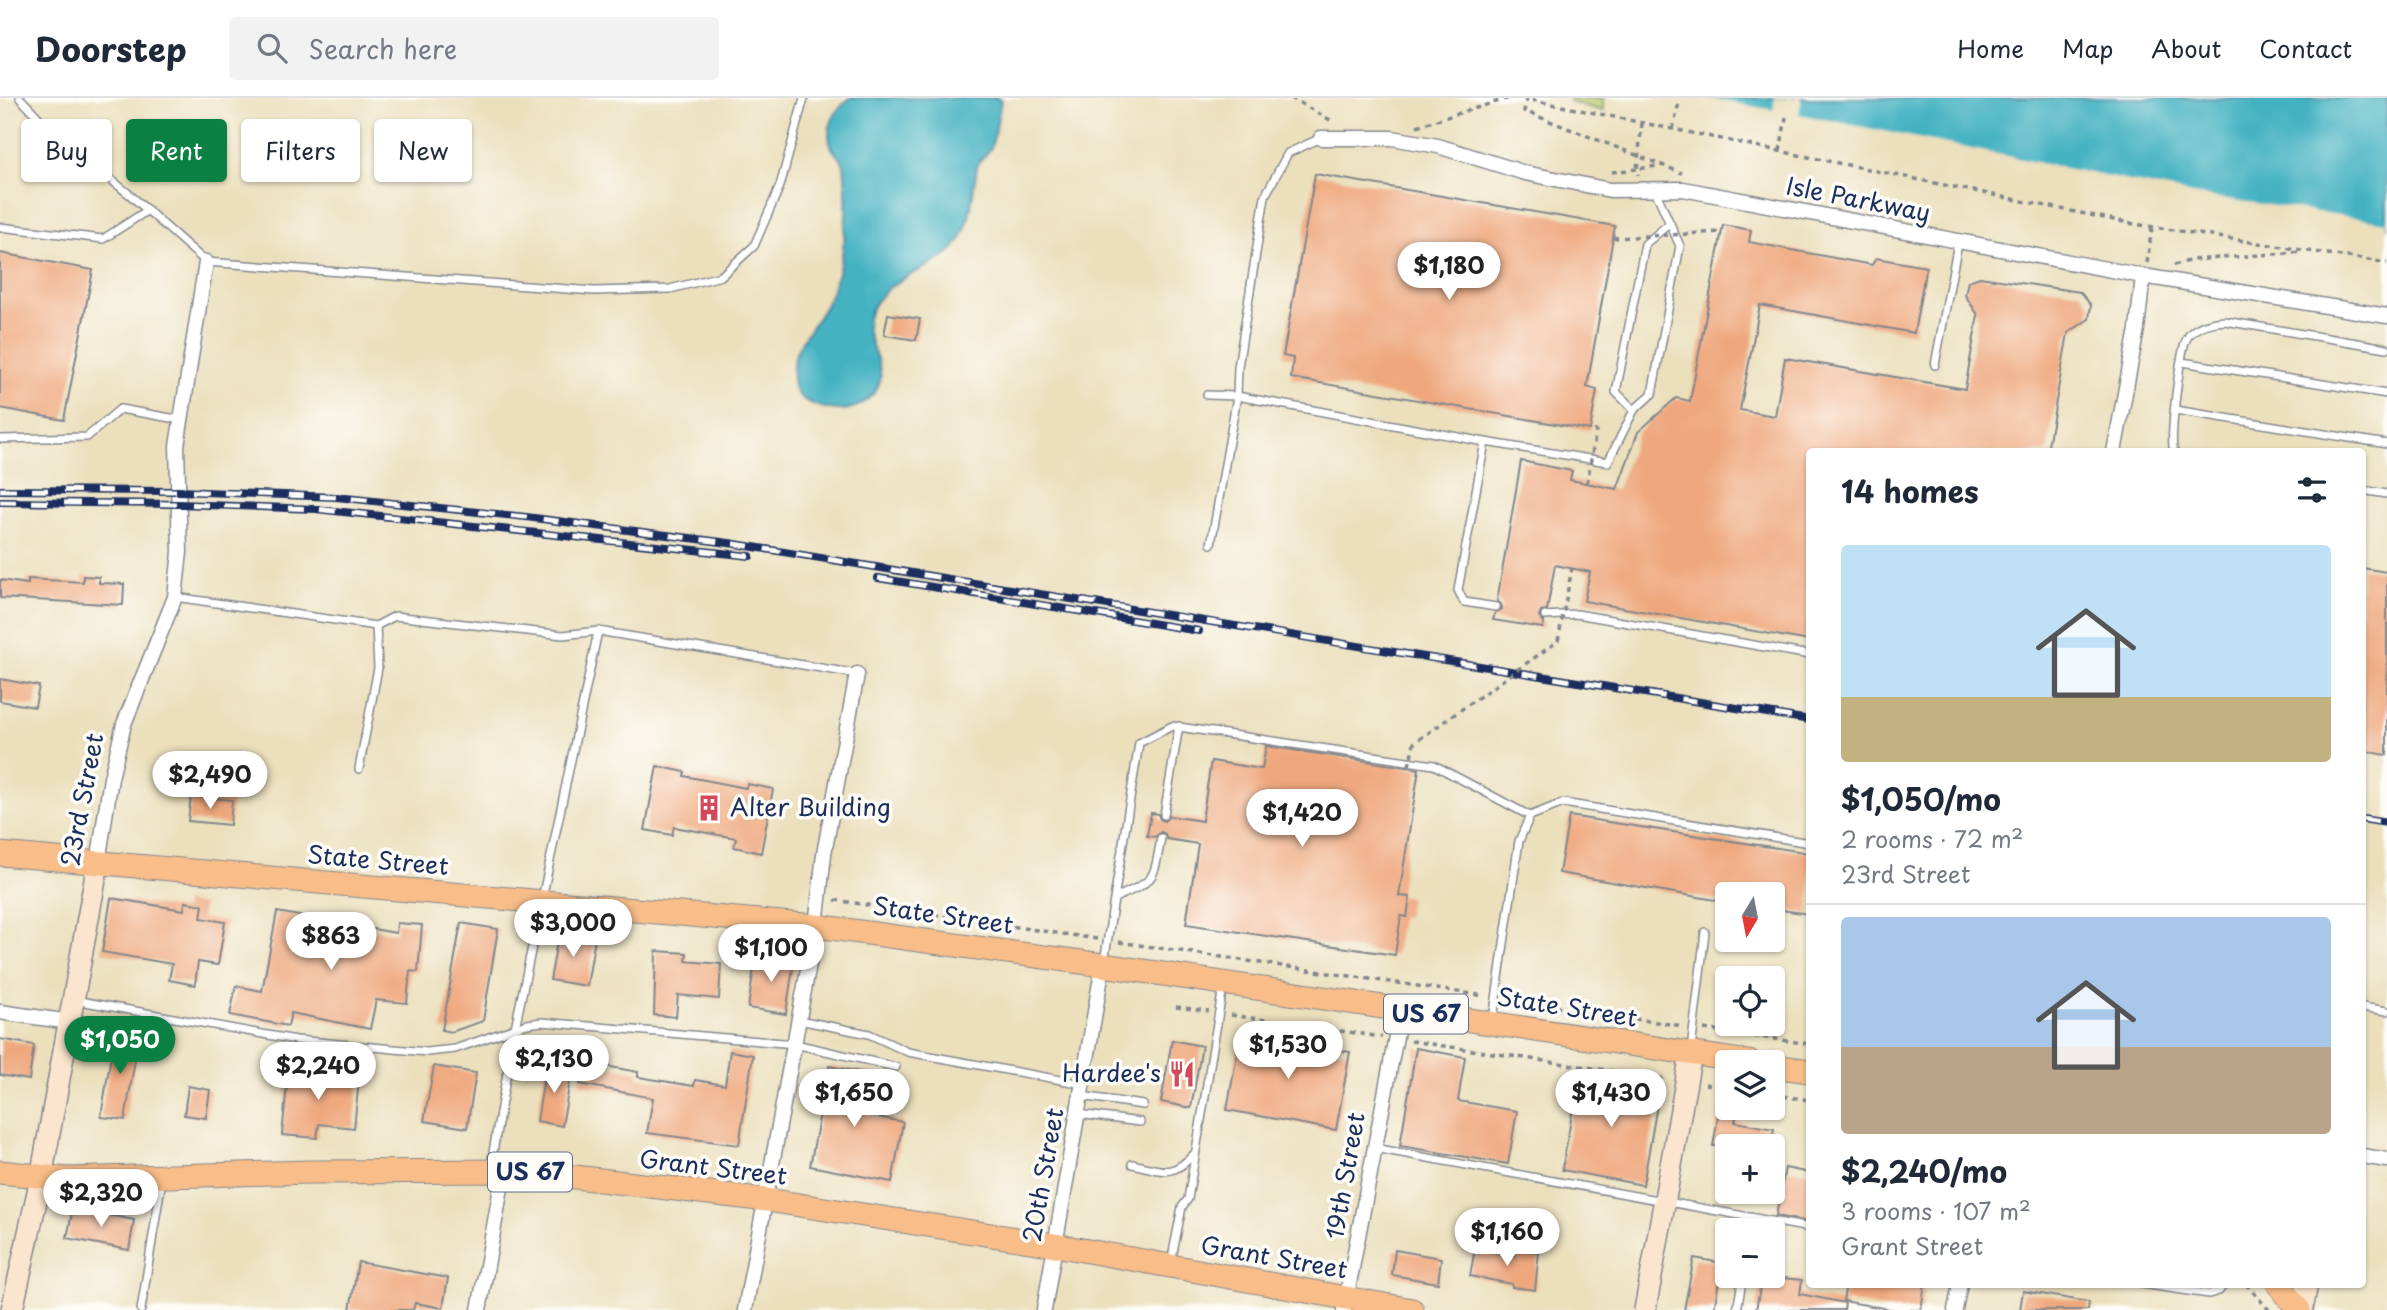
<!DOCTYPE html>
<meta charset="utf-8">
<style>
:root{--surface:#fff;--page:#f2f2f3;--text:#1f2937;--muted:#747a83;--line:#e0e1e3;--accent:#0b8043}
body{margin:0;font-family:"Playpen Sans",sans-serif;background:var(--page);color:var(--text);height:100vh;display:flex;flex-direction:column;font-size:26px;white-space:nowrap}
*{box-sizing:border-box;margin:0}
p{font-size:23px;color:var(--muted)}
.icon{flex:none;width:38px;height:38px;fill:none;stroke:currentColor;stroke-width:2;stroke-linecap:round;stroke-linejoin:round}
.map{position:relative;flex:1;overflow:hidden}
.details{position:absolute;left:1806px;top:350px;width:560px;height:840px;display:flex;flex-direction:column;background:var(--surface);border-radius:7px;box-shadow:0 2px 5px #0004}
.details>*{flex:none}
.banner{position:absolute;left:21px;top:21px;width:665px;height:63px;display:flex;gap:14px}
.needle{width:46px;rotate:190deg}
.controls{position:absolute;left:1715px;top:784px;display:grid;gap:14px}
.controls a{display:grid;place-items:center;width:70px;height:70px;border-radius:7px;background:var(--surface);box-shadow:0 2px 5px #0004;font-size:35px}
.price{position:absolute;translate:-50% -60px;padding:0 16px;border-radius:24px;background:#fff;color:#222;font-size:23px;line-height:46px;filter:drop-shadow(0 2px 4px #0008)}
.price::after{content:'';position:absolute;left:50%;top:42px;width:21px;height:16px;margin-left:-10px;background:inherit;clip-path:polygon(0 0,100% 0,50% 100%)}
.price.on{background:var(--accent);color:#fff}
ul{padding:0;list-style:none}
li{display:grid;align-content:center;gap:14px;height:371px;padding:0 35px}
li+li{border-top:2px solid var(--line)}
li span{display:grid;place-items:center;height:217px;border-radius:7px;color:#555}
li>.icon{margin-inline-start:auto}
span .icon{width:126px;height:126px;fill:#fffc;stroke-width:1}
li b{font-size:30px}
h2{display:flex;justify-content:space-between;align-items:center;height:84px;padding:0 35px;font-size:30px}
.chip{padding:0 24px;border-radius:7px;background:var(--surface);box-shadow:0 2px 5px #0004;font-size:24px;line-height:63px}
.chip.on{background:var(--accent);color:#fff}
header{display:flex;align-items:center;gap:42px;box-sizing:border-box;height:98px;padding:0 35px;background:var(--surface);border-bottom:2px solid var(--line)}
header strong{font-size:33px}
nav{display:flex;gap:38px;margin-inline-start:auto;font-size:24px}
.search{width:490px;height:63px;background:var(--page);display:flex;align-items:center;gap:18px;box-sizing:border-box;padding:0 24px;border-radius:7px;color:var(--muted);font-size:26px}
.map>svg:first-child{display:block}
.green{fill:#bfcf72;stroke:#6d7f68;stroke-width:2}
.water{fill:#45b2c2;stroke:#307090;stroke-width:2}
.pier{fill:#ebdfbc}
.building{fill:#efa87e}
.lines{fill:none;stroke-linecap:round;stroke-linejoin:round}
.lane-casing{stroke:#83878d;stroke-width:10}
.street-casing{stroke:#83878d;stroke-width:17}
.secondary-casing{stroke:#83878d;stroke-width:24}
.primary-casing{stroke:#83878d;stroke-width:25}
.path{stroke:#83878d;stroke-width:3.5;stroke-dasharray:5 5;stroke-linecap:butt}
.lane{stroke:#fff;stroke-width:7}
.street{stroke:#fff;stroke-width:14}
.secondary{stroke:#fce5cf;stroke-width:21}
.primary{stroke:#f8bd88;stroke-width:23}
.rail-casing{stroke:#1b2f5e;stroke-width:8}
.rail{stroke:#fdfcf7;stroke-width:5;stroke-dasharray:16;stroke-linecap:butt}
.path-bridge{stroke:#83878d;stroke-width:3.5;stroke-dasharray:5 5;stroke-linecap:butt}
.labels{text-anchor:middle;stroke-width:7;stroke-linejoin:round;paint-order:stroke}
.shield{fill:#fdfcf7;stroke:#5f6c8c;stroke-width:2}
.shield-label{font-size:23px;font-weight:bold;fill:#1b2f5e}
.street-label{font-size:24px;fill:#1b2f5e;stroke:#fdfcf7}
.poi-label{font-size:24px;fill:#1b2f5e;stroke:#fdfcf7;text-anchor:start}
</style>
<header>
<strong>Doorstep</strong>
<div class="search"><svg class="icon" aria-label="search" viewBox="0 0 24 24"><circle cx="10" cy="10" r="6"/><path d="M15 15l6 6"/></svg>Search here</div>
<nav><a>Home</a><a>Map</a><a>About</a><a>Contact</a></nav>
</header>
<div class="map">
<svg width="2387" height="1212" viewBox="0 0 2387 1212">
<rect width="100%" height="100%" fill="#fdfcf7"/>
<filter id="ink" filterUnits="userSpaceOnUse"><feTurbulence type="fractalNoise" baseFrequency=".0143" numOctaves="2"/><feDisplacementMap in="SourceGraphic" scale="14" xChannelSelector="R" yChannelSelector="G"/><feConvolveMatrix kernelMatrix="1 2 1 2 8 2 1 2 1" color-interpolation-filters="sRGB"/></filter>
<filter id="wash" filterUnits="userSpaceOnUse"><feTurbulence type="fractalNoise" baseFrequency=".00686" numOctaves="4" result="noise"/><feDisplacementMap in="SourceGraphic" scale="28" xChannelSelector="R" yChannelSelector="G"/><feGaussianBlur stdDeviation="1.57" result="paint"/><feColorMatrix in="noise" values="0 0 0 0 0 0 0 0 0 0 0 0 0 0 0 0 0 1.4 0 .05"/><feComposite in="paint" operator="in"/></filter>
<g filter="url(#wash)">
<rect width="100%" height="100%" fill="#ebdfbc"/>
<path class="green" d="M 1570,0 L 1603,0 L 1603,13 L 1570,4 Z"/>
<g class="water">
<path d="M 850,0 L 997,0 L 1001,2 C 998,17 996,35 991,49 C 988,56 981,60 978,66 C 976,70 976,77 975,82 C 971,106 970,138 949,155 C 923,175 884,181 870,214 C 856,245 902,273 867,302 C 860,308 847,313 838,312 C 823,311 797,304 794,288 C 786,247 816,231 830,198 C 838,179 842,161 844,141 C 847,118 847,91 844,67 C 842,59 835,57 832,50 C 823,30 836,12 850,0 Z"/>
<path d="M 1694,0 L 2387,0 L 2387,130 L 2238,108 Z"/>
</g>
<path class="pier" d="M 1690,0 L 1708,0 L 1773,12 L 1775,0 L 1802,0 L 1799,16 L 2198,97 L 2387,124 L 2387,134 L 2144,95 L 1693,3 Z"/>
<g id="blocks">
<g class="building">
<path d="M 1315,76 L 1615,128 L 1587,289 L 1597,292 L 1590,332 L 1291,280 L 1293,260 L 1283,258 Z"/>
<path d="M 1723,127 L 1751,132 L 1749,144 L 1872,167 L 1876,160 L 1926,169 L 1914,235 L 1760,207 L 1740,312 L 1775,318 L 1785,260 L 1965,291 L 1978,217 L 1965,197 L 1968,183 L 1980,179 L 2080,194 L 2091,207 L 2089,221 L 2068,235 L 2047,354 L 1810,354 L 1810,543 L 1584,503 L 1590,474 L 1555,467 L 1547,512 L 1541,513 L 1539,518 L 1544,524 L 1543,530 L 1493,522 L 1495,515 L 1502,511 L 1501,506 L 1497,503 L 1521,363 L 1572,373 L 1570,382 L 1617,391 L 1638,334 L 1676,300 L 1690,303 Z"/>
<path d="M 0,155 L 93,172 L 64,322 L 0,310 Z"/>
<path d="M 888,216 L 920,221 L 916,242 L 884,237 Z"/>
<path d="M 2362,470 L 2387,474 L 2387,657 L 2362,653 Z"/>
<path d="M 83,478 L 99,479 L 99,485 L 124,486 L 123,507 L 0,500 L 0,482 L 28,486 L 28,481 L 83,484 Z"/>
<path d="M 0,581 L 39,588 L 35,609 L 0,603 Z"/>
<path d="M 1266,648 L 1419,671 L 1399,798 L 1410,799 L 1407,819 L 1401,818 L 1395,857 L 1186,826 L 1198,746 L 1167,741 L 1165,736 L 1161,734 L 1155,739 L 1147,738 L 1151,715 L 1158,716 L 1160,721 L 1164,723 L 1170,718 L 1202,723 L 1211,663 L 1262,671 Z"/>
<path d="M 657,668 L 685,674 L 684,678 L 746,690 L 747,686 L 773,691 L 761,755 L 734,749 L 736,740 L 674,729 L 672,737 L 645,732 Z"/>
<path d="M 191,698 L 232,702 L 230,727 L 188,723 Z"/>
<path d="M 1569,718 L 1810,755 L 1810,816 L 1773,811 L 1773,796 L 1727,796 L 1727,804 L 1559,775 Z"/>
<path d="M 111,800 L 184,812 L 185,804 L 203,807 L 201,820 L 225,824 L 218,867 L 198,864 L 195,887 L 169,882 L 172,866 L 102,854 Z"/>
<path d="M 277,814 L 396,835 L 397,825 L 422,827 L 418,874 L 410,873 L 407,905 L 376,902 L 370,931 L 291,915 L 288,928 L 230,917 L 236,888 L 262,893 Z"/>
<path d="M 461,825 L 498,831 L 483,923 L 451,934 L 442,932 Z"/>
<path d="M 559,833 L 595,840 L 587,888 L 550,882 Z"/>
<path d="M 656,853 L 687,855 L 686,863 L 721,866 L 719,901 L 678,897 L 676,919 L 654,917 Z"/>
<path d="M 756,856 L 794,862 L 786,916 L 748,910 Z"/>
<path d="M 115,933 L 139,937 L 125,1022 L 101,1019 Z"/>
<path d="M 1241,934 L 1350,954 L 1336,1032 L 1227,1012 Z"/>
<path d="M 0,941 L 34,947 L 29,982 L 0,977 Z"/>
<path d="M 1172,942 L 1202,948 L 1191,1010 L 1161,1004 Z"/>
<path d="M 1416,950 L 1465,959 L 1458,1003 L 1517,1013 L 1508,1066 L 1400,1048 Z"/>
<path d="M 730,953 L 753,957 L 739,1047 L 647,1035 L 653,1000 L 580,986 L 584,964 L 638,974 L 638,979 L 694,988 L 695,982 L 725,987 Z"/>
<path d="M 289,967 L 328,971 L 327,979 L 359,982 L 354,1030 L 319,1026 L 317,1040 L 282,1037 Z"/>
<path d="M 546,967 L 572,972 L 562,1028 L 537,1023 Z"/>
<path d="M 434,968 L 476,975 L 467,1030 L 424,1023 Z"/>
<path d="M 829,968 L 875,977 L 867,1017 L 903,1024 L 892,1084 L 810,1068 Z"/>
<path d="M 1579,976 L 1660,990 L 1643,1087 L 1562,1072 Z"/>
<path d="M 188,988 L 210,992 L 206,1020 L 184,1017 Z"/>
<path d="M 1720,1007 L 1738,1010 L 1735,1024 L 1774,1031 L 1770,1048 L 1713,1048 Z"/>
<path d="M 1785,1070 L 1810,1075 L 1810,1124 L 1776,1118 Z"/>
<path d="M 73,1110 L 134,1122 L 129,1152 L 67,1140 Z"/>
<path d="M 1475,1150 L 1515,1158 L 1516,1151 L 1539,1154 L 1535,1192 L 1512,1189 L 1512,1186 L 1470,1178 Z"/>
<path d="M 1395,1152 L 1441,1160 L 1438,1185 L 1392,1177 Z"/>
<path d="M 1694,1160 L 1722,1165 L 1714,1212 L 1684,1212 Z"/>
<path d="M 358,1164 L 448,1180 L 443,1210 L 415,1205 L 413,1212 L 350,1212 Z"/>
<path d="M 1762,1178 L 1802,1182 L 1800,1196 L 1845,1205 L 1844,1212 L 1756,1212 Z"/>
<path d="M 1846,1186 L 1925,1186 L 1921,1212 L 1895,1212 L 1843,1203 Z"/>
<path d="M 2023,1193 L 2089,1204 L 2088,1212 L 2020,1212 Z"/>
</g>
</g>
</g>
<g filter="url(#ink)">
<use href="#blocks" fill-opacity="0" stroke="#83878d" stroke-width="2"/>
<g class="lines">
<g class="lane-casing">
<g id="lane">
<path d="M 20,0 L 54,36 L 129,96 L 206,164 L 594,193 L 670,191 L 721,178 L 754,148 L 780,88 L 804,0"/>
<path d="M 1321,40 L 1288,55 L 1265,98 L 1238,269 L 1237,298 L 1485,344 L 1608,364 L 1634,312 L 1652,296 L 1680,148 L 1655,92"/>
<path d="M 0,129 L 103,141 L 148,112"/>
<path d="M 2182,264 L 2387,296"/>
<path d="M 1935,267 L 1958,145"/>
<path d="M 1207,297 L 1237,298 L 1211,446"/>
<path d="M 1634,312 L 1616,294 L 1645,146 L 1670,125"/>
<path d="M 2175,312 L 2387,346"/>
<path d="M 0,341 L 87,339 L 120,311 L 182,322"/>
<path d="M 1485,344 L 1458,492 L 1464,504 L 1496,509"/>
<path d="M 2174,354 C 2169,340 2180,253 2187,240 C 2195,227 2211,224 2225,223 L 2387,250"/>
<path d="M 2362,392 L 2387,396"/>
<path d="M 175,499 L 376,528 L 395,518 L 563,537 L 598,533"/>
<path d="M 1545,518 L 1577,516 L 1810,557"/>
<path d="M 359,671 L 378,570 L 376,528"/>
<path d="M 1164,717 L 1179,628"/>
<path d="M 1115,800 C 1156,781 1153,785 1161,740"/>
<path d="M 1104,864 L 1139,645 L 1172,628 L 1434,667 L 1530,718"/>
<path d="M 74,902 L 296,942 L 427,954 L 455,951 L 527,926 L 542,924 L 795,946 L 896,969"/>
<path d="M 2362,909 L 2387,913"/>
<path d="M 1493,921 L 1519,743 L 1530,718 L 1563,705 L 1810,745"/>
<path d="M 799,922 L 869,936 L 908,954 L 1083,986"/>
<path d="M 1691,952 L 1705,834"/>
<path d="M 1081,998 L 1143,1007"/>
<path d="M 1078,1016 L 1140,1024"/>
<path d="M 1374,1050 L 1810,1130"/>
<path d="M 1132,1066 C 1162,1072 1171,1081 1194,1056"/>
<path d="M 490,1071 L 515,930 L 598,533 L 857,576"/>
<path d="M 1751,1132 L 1753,1120"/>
<path d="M 1171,1165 L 1182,1109 L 1188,1101 L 1223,889"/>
<path d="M 2142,1186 L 2209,1196 L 2219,1193 L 2224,1186"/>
<path d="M 141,1212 L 162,1081"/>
<path d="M 1737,1212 L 1743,1178"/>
</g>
</g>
<g class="street-casing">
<g id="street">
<path d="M 1321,40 L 1392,40 L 1438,48 L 1525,75 L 1610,92 L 1683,91 L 2143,178 L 2387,218"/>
<path d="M 2114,354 L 2137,231 L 2143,178"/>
<path d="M 98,765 L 111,680 L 124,626 L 175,499 L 180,454 L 177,348 L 206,164"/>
<path d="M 0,914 L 70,924"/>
<path d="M 2362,1058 L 2387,1062"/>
<path d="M 479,1212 L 504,1073"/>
<path d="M 745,1212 L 816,828 L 824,756 L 857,576"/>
<path d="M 1044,1212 L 1103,867"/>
<path d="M 1344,1212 L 1401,912"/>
<path d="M 1955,1212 L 1960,1186"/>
</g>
</g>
<g class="secondary-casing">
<g id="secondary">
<path d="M 12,1212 L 41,1080 L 98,765"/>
<path d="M 1645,1212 L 1691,956"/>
<path d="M 2302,1212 L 2307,1186"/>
</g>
</g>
<g class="primary-casing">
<g id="primary">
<path d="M 0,756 L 816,828 L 1103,867 L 1749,964"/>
<path d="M 1773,968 L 1810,973"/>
<path d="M 0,1074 L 67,1081 L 311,1074 L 525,1073 L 767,1102 L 1055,1147 L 1412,1212"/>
<path d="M 2278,1186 L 2299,1212"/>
</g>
</g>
<g class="path">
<path d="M 1291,0 L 1332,23"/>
<path d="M 1522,0 L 2134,126 L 2387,165"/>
<path d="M 1527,0 L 1524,13 L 1682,75"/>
<path d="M 1642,25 L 1637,71 L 1663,67"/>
<path d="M 1417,28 L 1509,0"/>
<path d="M 1673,31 L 1679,4"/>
<path d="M 1780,53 L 1786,19"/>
<path d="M 1612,74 L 1637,71 L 1638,77"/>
<path d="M 2147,165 L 2152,129"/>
<path d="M 2174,167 L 2192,162 L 2302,154"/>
<path d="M 835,802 L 1097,841"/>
<path d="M 1119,844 L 1485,898"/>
<path d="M 1506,901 L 1682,928"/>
<path d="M 1176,909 L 1209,913"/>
<path d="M 1231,917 L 1382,939"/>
<path d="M 1704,931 L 1810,946"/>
<path d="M 1411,943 L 1666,981"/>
<path d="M 1705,986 L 1727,990"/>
<path d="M 1773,997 L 1810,1002"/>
<path d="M 2246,1186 L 2269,1212"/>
</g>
<use href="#lane" class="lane"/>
<use href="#street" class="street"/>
<use href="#secondary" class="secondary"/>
<use href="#primary" class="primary"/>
<g class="rail-casing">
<g id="rail">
<path d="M 0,392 L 178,393 L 336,399 L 526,419 L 729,445 L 1810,622"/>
<path d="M 0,404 L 178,406 L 316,411 L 750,458"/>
<path d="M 878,480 L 1199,533"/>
<path d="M 2362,721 L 2387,725"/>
</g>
</g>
<use href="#rail" class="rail"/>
<g class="path-bridge">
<path d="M 1613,140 L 1722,134"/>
<path d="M 1587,385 L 1596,333 L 1590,332"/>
<path d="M 1409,668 L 1414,645 L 1558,543 L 1572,470"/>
</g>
</g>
</g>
<defs>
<g id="building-bare" transform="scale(2.1)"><path d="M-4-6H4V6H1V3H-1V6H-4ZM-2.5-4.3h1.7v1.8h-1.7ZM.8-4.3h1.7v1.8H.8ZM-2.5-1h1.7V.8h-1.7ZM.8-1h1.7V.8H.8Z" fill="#d1495b" stroke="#fdfcf7" stroke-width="2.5" paint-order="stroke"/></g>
<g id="restaurant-bare" transform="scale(2.1)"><path d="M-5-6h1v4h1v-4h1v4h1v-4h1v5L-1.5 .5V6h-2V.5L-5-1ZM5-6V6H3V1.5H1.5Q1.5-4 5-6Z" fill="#d1495b" stroke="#fdfcf7" stroke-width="2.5" paint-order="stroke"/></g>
</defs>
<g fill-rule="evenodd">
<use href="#building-bare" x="709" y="710"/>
<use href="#restaurant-bare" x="1182" y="976"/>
</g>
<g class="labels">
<g class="shield">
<rect x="1384" y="896.5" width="84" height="39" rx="5"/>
<rect x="488" y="1054.5" width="84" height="39" rx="5"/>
</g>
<g class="shield-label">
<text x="1426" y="924">US 67</text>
<text x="530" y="1082">US 67</text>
</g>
<g class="street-label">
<text transform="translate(1858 102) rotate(11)" y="8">Isle Parkway</text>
<text transform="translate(83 702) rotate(-79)" y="8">23rd Street</text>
<text transform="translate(378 763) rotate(5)" y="8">State Street</text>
<text transform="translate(943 818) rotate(8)" y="8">State Street</text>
<text transform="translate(1567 910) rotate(9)" y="8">State Street</text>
<text transform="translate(713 1070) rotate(7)" y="8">Grant Street</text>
<text transform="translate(1044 1077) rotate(-80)" y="8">20th Street</text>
<text transform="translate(1346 1078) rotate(-80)" y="8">19th Street</text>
<text transform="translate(1274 1160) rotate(10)" y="8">Grant Street</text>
</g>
<g class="poi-label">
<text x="730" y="718">Alter Building</text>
<text x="1161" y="984" text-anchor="end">Hardee's</text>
</g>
</g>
</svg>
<div class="controls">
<a><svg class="needle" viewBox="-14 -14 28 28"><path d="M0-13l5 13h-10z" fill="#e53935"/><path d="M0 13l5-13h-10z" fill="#747a83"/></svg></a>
<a><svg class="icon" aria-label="locate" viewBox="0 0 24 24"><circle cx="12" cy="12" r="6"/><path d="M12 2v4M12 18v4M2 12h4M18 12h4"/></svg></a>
<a><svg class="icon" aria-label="layers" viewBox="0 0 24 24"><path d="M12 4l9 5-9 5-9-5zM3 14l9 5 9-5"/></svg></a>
<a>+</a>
<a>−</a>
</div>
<b class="price" style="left:1449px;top:204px">$1,180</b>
<b class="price" style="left:210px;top:713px">$2,490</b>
<b class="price" style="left:1302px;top:751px">$1,420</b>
<b class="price" style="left:573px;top:861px">$3,000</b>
<b class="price" style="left:331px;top:874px">$863</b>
<b class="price" style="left:771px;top:886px">$1,100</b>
<b class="price on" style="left:120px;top:978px">$1,050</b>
<b class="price" style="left:1288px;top:983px">$1,530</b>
<b class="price" style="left:554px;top:997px">$2,130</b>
<b class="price" style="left:318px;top:1004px">$2,240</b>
<b class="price" style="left:854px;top:1031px">$1,650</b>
<b class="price" style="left:1611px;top:1031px">$1,430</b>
<b class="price" style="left:101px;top:1131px">$2,320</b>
<b class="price" style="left:1507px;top:1170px">$1,160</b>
<div class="banner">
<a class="chip">Buy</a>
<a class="chip on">Rent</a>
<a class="chip">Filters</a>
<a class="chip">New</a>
</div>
<section class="details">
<h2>14 homes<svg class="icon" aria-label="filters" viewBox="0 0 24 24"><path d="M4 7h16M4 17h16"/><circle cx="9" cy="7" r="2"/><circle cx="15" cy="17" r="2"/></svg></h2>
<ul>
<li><span style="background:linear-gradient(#bfe0f5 70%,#c2b280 0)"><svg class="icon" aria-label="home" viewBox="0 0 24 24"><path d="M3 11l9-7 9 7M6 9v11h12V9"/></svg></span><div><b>$1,050/mo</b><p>2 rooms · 72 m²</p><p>23rd Street</p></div></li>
<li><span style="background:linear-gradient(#a9c7e8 60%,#b9a48a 0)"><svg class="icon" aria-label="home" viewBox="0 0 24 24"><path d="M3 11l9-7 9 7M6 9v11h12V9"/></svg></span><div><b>$2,240/mo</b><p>3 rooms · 107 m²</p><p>Grant Street</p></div></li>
</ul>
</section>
</div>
